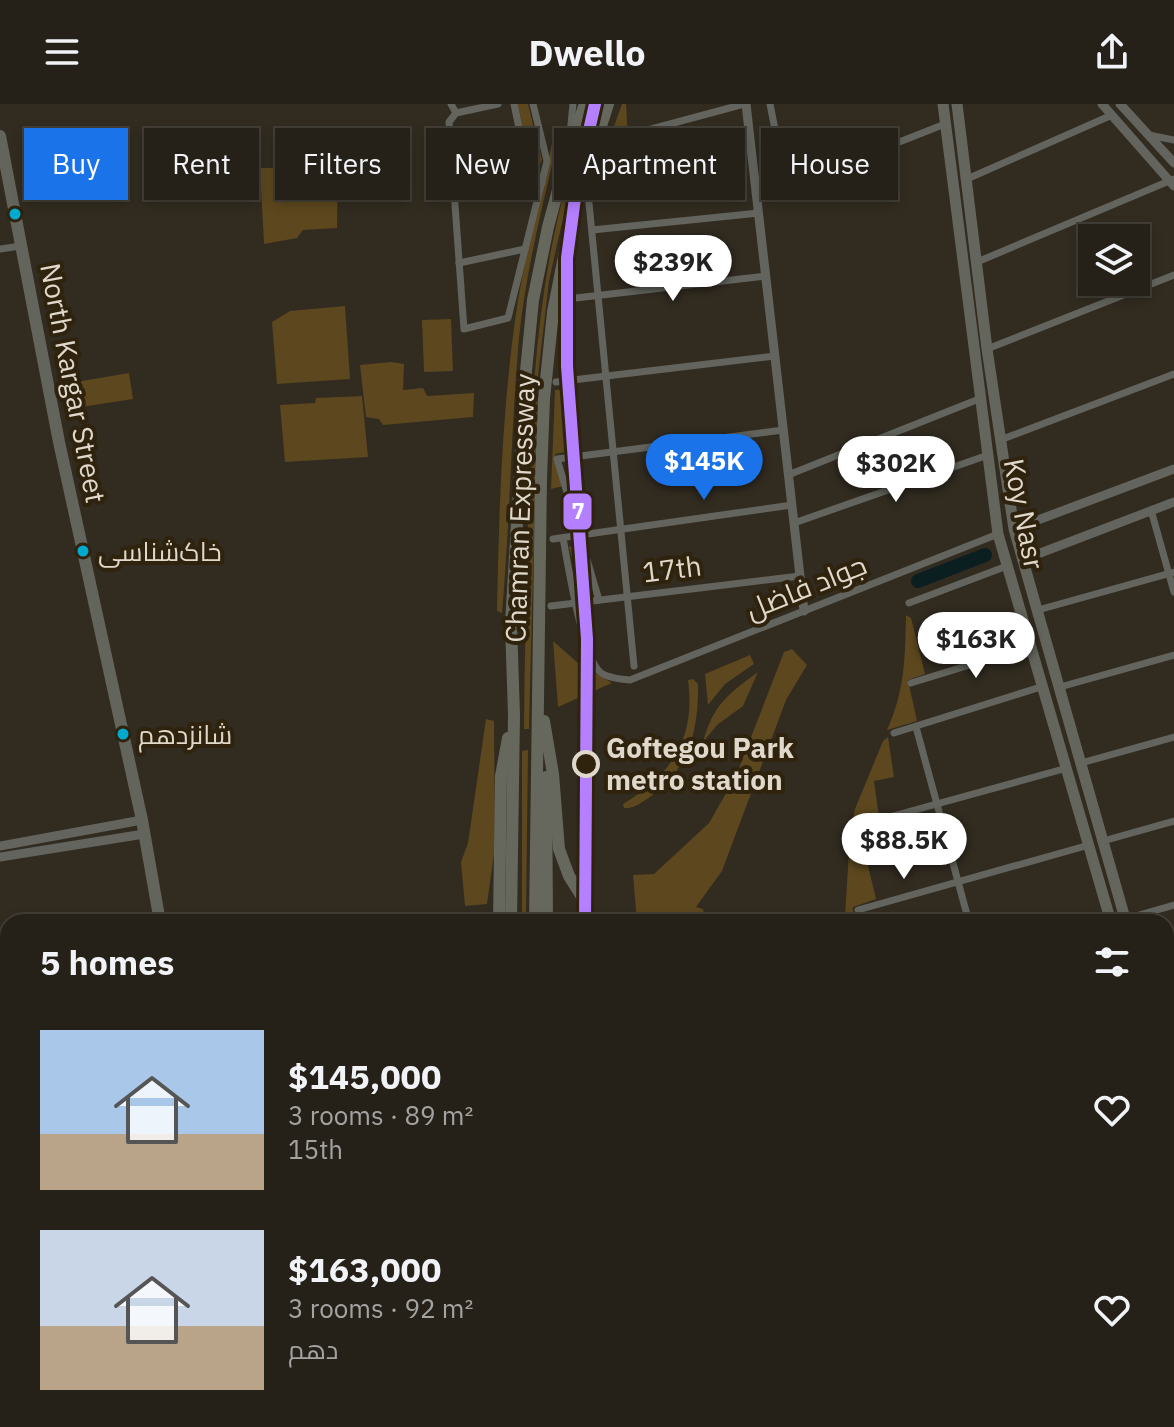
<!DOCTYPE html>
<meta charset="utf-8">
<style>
:root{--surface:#252018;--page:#2d2821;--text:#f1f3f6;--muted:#a3a3a2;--line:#423e37;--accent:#1a73e8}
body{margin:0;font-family:"IBM Plex Sans",Cairo,sans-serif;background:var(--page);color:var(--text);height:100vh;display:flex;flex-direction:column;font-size:30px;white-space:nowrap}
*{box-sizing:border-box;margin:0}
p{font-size:26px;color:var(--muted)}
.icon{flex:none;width:44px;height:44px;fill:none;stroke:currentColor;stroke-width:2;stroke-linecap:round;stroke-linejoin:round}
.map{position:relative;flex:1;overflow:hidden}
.side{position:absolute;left:0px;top:810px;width:1174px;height:514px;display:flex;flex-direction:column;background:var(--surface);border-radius:24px 24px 0 0;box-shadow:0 4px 12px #0003,0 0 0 2px var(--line)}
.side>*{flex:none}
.banner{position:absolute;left:24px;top:24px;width:1126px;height:72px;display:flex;gap:16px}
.buttons{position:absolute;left:1078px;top:120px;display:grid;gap:16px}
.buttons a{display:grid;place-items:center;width:72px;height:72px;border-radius:0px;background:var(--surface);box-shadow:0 4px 12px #0003,0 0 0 2px var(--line);font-size:40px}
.price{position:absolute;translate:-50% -68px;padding:0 18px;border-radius:28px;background:#fff;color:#222;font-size:26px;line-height:52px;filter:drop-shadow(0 2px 4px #0008)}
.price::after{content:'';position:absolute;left:50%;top:48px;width:24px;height:18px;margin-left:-12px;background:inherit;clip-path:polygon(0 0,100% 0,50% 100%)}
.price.current{background:var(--accent);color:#fff}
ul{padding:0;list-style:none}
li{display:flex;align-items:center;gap:24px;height:200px;padding:0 40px}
li span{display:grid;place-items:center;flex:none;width:224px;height:160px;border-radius:0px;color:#555}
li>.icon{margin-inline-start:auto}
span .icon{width:96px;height:96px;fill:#fffc;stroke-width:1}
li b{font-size:34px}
h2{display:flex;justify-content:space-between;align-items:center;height:96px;padding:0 40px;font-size:34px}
.chip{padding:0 28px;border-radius:0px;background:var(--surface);box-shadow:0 4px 12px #0003,0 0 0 2px var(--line);font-size:28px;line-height:72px}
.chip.current{background:var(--accent);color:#fff}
header{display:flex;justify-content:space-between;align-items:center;height:104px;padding:0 40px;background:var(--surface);font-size:36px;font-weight:800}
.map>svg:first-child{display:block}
.green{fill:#5c471e}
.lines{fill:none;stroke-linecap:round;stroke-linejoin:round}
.river{stroke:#0b1f21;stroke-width:14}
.minor{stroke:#62645d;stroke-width:7}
.tertiary{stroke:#62645d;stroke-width:9}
.secondary{stroke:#64665d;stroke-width:11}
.primary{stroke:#63645b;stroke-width:12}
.trunk{stroke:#66685e;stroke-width:12}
.metro-1-casing{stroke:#2f230e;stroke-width:18}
.metro-1{stroke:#b480ff;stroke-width:12}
.bus-dot{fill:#00a9ce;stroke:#2f230e;stroke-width:3}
.stop-dot{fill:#2f230e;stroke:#dfd8cb;stroke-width:4}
.labels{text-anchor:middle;stroke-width:8;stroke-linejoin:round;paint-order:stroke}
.bus-label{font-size:26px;fill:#dfd8cb;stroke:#2f230e;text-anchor:start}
.street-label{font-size:28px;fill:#dfd8cb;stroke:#2f230e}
.stop-label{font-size:28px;font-weight:bold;fill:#dfd8cb;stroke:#2f230e;text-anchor:start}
.line-badge{stroke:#2f230e;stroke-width:3}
.badge-label{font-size:22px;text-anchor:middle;font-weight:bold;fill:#fff}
</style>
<header><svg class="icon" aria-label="menu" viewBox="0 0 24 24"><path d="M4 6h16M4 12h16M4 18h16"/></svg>Dwello<svg class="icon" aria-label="share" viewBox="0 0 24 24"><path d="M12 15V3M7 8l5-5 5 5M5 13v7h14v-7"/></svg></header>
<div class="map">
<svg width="1174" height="1323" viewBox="0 0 1174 1323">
<rect width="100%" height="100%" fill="#312b20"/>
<g class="green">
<path d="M 516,0 L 528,0 L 542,56 L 535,69 L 531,70 Z"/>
<path d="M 594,0 L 599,0 L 572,78 L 558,136 L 549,177 L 538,272 L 529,625 L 524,625 C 524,558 527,491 528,424 C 531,280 538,135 594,0 Z"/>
<path d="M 622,0 L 626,0 L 629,50 L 603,53 Z"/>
<path d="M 553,35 L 558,35 C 543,100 526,166 519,234 C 511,325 510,418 502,509 L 497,507 C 499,403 502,299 518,196 C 527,142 542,88 553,35 Z"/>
<path d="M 260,64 L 338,64 L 337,124 L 303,126 L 297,134 L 264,140 Z"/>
<path d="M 345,202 L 350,275 L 277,280 L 272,218 L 290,207 Z"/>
<path d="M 451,215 L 453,267 L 424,268 L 422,216 Z"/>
<path d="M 391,258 L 404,260 L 403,286 L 423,284 L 427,292 L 474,289 L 473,313 L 383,321 L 379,315 L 366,313 L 360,261 Z"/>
<path d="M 129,269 L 133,295 L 75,304 L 70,279 Z"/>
<path d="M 555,286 L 567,286 L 581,345 L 555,350 L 563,382 L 551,385 Z"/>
<path d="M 362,292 L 368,353 L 285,358 L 280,301 L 315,299 L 316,294 Z"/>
<path d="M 576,440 L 578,441 L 593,495 L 584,496 L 569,443 Z"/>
<path d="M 906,511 L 911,514 L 925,570 L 908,576 L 917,617 L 887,626 C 905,586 905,554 906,511 Z"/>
<path d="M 553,537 L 578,559 L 612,579 L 558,603 Z"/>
<path d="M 792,545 L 807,561 L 786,596 L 722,767 L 696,803 L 703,805 L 706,818 L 637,818 L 633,771 L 654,770 L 709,719 L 736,672 L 784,548 Z"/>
<path d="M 750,551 L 754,560 L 725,580 L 708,601 L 705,570 Z"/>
<path d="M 758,568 L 743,602 L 717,621 L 703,638 C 713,601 728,590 758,568 Z"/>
<path d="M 693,575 L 698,580 C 699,627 688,668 647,695 C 639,700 633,705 624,704 L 623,700 C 671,671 696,635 688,576 Z"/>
<path d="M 486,615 L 494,617 L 495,742 L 487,800 L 465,802 L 461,758 L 468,739 Z"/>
<path d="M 888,633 L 894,673 L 874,677 L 879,713 L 858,720 L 876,795 L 853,803 L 853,818 L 842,818 L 845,812 L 850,731 L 855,705 L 883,637 Z"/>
<path d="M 528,646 L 526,811 L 522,811 L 522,647 Z"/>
<path d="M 360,1316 L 440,1316 L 441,1323 L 360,1323 Z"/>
<path d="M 552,1316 L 688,1316 L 690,1323 L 553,1323 Z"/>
</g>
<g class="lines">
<g class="river">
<path d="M 918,477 L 985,451"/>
<path d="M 588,1323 L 589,1316"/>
</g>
<g class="minor">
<path d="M 451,0 L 456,9 L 449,18 L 464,225 L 508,214 L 547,57 L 533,0"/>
<path d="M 514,0 L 529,72"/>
<path d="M 770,0 L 786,81"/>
<path d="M 456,9 L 498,0"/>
<path d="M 570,30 L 573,0"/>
<path d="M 629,31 L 744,0"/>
<path d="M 1149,31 L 1174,36"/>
<path d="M 451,44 L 521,36"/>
<path d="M 599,58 L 751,42"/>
<path d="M 967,75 L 1112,11"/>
<path d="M 454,89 L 529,72 L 542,79"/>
<path d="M 757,94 L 945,20"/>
<path d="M 589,99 L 634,562"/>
<path d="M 592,126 L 759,109"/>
<path d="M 0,145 L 21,142"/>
<path d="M 977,158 L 1174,75"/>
<path d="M 459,159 L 525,145"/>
<path d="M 576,194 L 766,172"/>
<path d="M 987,245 L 1174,171"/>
<path d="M 556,278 L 775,252"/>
<path d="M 1000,336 L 1174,270"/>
<path d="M 788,371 L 979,295"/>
<path d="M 1151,406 L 1174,488"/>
<path d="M 794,419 L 988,351"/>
<path d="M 563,434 C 568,460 582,552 600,568 C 607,574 621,575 630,576 L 998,430"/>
<path d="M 553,435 L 792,401"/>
<path d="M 599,496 L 557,355 L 783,326"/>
<path d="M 909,499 L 1007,462"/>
<path d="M 551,502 L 800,472"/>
<path d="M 1038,506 L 1174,468"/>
<path d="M 911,579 L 1031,542"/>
<path d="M 1060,583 L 1174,551"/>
<path d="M 916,623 L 969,818"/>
<path d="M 894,629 L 1044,582"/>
<path d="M 1081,659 L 1174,633"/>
<path d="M 864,720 L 1067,664"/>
<path d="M 1103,737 L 1174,717"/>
<path d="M 858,806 L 1089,741"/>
<path d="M 1125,815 L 1174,801"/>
<path d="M 4,839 L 8,863"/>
<path d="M 1166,890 L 1174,888"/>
<path d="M 0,891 L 8,890"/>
<path d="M 0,998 L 8,997"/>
<path d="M 0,1052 L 8,1051"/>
<path d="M 1166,1074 L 1174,1071"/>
<path d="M 0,1107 L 8,1106"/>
<path d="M 1166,1158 L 1174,1156"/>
<path d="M 1166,1243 L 1174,1240"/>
<path d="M 696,1316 L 698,1323"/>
<path d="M 837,1316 L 839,1323"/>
<path d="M 974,1316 L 976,1323"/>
<path d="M 1109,1316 L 1111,1323"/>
<path d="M 880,1323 L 905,1316"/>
<path d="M 1172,1323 L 1174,1322"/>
</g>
<g class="tertiary">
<path d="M 746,0 L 804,507"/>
<path d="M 1102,0 L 1174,82"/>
<path d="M 1120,0 L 1174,59"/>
<path d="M 1014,425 L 1174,365"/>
<path d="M 1022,456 L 1174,398"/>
<path d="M 0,742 L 142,716"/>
<path d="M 0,753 L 144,730"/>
</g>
<g class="secondary">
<path d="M 943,0 L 998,430 L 1111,818"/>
<path d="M 957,0 L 987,245 L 1014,425 L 1126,818"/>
<path d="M 1166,961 L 1174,989"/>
<path d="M 1166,1012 L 1174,1039"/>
</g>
<g class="primary">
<path d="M 0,32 L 59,338 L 142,716 L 160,818"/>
<path d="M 181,1316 L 182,1323"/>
<path d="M 197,1316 L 197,1323"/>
</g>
<g class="trunk">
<path d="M 544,617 L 553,670 L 559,745 L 569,772 L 586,799 L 589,818"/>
<path d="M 546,673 L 547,818"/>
<path d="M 499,818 L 501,672 L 508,634"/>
<path d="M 511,818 L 514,611 L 511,520 L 526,267 L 533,196 L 548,123 L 569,45 L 585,0"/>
<path d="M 535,818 L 541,374 L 544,295 L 553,208 L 571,117 L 608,0"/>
<path d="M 543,1316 L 543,1323"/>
<path d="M 482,1323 L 482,1316"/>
<path d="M 498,1323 L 498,1316"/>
<path d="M 526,1323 L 526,1316"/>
</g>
<g class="metro-1-casing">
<path id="metro-1" d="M 585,818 L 587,535 L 567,262 L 567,154 L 577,79 L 595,0"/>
</g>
<use href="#metro-1" class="metro-1"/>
</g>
<g class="bus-dot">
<circle cx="15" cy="110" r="7"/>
<circle cx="83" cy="447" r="7"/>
<circle cx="123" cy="630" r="7"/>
</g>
<circle class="stop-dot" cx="586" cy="660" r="12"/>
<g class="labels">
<g class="bus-label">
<text x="98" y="457">خاک‌شناسی</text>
<text x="138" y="640">شانزدهم</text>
</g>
<g class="street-label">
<text transform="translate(73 279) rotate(79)" y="10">North Kargar Street</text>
<text transform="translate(520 404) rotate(-88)" y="10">Chamran Expressway</text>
<text transform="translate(1024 410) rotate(79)" y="10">Koy Nasr</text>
<text transform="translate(672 465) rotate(-7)" y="10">17th</text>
<text transform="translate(806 483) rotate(-22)" y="10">جواد فاضل</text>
</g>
<g class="stop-label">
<text x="606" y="654">Goftegou Park<tspan x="606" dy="32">metro station</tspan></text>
</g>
</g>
<rect class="line-badge" x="562" y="388" width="31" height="39" rx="8" fill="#b480ff"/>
<g class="badge-label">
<text x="578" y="415">7</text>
</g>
</svg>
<div class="buttons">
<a><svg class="icon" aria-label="layers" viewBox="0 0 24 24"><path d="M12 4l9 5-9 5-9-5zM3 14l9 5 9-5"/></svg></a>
</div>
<b class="price" style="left:673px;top:199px">$239K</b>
<b class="price current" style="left:704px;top:398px">$145K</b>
<b class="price" style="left:896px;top:400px">$302K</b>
<b class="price" style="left:976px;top:576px">$163K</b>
<b class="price" style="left:904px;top:777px">$88.5K</b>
<div class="banner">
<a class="chip current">Buy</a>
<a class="chip">Rent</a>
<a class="chip">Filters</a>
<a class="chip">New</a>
<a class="chip">Apartment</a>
<a class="chip">House</a>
</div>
<section class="side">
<h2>5 homes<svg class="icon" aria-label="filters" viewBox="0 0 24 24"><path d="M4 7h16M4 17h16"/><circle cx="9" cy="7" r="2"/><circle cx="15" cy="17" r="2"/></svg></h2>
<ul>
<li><span style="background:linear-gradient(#a9c7e8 65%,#b9a48a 0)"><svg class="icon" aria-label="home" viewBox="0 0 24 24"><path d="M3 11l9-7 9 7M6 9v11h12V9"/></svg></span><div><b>$145,000</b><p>3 rooms · 89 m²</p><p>15th</p></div><svg class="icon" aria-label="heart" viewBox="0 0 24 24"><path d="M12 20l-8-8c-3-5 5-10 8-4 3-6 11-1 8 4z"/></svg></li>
<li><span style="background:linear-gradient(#c9d6e8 60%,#b9a48a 0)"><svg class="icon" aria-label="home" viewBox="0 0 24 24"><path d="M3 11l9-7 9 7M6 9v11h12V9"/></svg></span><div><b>$163,000</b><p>3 rooms · 92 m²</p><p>دهم</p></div><svg class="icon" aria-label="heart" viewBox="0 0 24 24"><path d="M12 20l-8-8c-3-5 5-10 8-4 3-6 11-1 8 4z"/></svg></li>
</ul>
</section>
</div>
